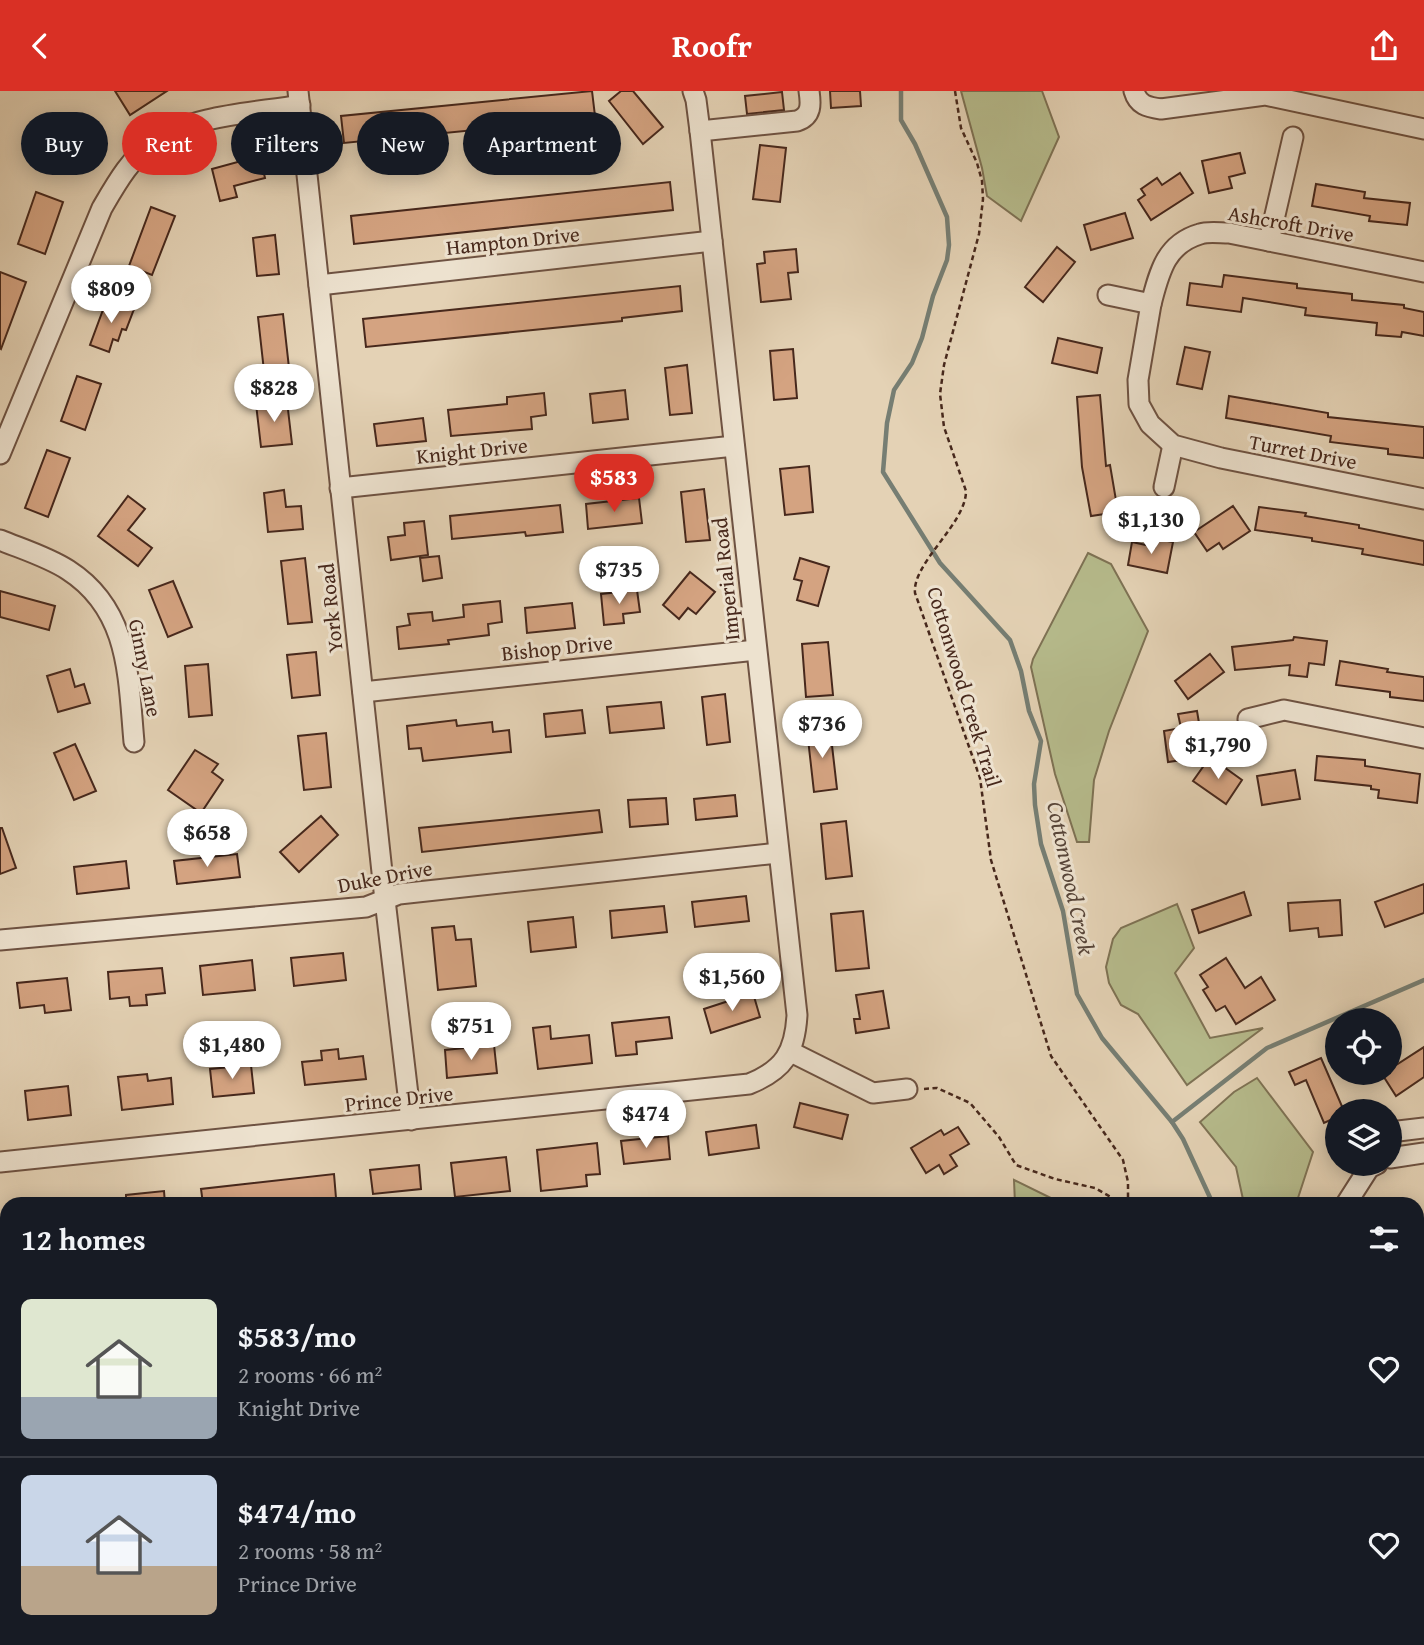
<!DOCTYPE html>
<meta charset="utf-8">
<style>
:root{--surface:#171b24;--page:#242831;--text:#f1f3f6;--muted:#9ea1a6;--line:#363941;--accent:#d93025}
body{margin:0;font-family:"Gentium Book Plus",serif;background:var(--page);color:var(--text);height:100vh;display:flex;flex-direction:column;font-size:26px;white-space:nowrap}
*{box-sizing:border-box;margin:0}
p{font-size:23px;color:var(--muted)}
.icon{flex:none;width:38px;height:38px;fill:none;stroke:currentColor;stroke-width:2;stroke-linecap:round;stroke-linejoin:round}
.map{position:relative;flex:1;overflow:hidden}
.details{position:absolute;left:0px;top:1106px;width:1424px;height:448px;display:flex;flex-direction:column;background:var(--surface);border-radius:21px 21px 0 0;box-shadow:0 4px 18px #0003}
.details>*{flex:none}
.banner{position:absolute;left:21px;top:21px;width:700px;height:63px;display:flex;gap:14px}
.tools{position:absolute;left:1325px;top:917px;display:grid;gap:14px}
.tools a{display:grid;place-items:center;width:77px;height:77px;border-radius:50%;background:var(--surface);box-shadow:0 4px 18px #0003;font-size:35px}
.price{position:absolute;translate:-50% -60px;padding:0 16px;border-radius:24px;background:#fff;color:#222;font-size:23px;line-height:46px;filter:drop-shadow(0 2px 4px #0008)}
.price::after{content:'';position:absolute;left:50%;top:42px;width:21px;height:16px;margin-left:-10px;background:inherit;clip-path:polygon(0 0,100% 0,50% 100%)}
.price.current{background:var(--accent);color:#fff}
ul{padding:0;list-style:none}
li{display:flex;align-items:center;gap:21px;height:175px;padding:0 21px}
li+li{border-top:2px solid var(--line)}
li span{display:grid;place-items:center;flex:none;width:196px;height:140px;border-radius:10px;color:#555}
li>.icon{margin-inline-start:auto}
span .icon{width:84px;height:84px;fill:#fffc;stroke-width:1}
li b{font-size:30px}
h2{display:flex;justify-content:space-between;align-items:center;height:84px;padding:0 21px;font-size:30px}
.pill{padding:0 24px;border-radius:32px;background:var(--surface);box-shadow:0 4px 18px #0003;font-size:24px;line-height:63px}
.pill.current{background:var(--accent);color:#fff}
header{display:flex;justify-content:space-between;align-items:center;height:91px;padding:0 21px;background:var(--accent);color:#fff;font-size:32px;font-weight:800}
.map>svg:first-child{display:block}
.green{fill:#b6bb8c;stroke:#7e7254;stroke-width:2}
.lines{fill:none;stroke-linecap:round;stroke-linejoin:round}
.stream{stroke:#767e73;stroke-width:4.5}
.building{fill:#d4a381;stroke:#47281c;stroke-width:2}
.minor-casing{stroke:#6e5242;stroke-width:23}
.path{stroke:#47281c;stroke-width:2.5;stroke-dasharray:5 3.5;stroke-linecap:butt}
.minor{stroke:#ede2cf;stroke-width:19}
.labels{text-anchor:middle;stroke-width:6;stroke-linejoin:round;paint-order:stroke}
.street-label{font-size:21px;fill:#47281c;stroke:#ede2cf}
.water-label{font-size:23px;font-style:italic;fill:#574539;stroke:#ede2cf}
</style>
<header><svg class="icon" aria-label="back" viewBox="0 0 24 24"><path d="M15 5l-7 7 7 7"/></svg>Roofr<svg class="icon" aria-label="share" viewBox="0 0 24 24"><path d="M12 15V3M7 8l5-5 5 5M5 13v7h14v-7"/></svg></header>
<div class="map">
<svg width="1424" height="1554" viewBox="0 0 1424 1554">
<rect width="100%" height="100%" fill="#e4d2b5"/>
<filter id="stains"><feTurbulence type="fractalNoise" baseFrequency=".00286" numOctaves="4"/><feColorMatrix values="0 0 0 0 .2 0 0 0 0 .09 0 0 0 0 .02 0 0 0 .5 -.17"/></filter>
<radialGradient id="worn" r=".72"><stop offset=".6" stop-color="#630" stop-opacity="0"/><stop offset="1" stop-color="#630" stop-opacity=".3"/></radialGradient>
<g class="green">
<path d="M 961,0 L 1042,0 L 1059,46 L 1021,130 L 987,105 L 982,77 Z"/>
<path d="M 1088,462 L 1111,473 L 1148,540 L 1109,640 L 1094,689 L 1089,751 L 1077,751 L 1055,683 L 1031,576 L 1033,568 Z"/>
<path d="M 1177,813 L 1194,857 L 1175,882 L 1210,947 L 1263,937 L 1187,994 L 1138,923 L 1121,914 L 1109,892 L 1106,876 L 1113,848 L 1121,837 Z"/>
<path d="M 1257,987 L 1313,1061 L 1296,1113 L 1244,1113 L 1236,1076 L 1200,1031 L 1234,1001 Z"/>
<path d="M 1014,1089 L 1063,1113 L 1015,1113 Z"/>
<path d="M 7,1189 L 7,1411 L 0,1411 L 0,1190 Z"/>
<path d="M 7,1437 L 7,1547 L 23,1547 L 17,1554 L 0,1554 L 0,1438 Z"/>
<path d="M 221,1547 L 254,1547 L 254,1550 L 258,1551 L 259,1549 L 281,1552 L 336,1547 L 400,1547 L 406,1554 L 229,1554 Z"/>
<path d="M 759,1547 L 840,1547 L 841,1553 L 755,1554 L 752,1550 Z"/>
<path d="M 956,1547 L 1129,1547 L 1132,1554 L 955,1554 Z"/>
</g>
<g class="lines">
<g class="stream">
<path d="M 901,0 L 901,29 L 915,53 L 947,126 L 949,154 L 947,169 L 933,205 L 922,247 L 912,272 L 894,299 L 887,332 L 883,381 L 940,472 L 1010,549 L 1021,580 L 1029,620 L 1041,650 L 1034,693 L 1035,714 L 1041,753 L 1063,820 L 1077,903 L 1102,947 L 1172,1031 L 1183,1048 L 1213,1113"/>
<path d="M 1172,1031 L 1267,957 L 1424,889"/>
<path d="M 1189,1547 L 1191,1554"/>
</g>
</g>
<g class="building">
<path d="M 115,0 L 167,0 L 130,24 Z"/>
<path d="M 592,0 L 595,25 L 526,32 L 526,34 L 344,52 L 341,25 Z"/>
<path d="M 621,0 L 633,0 L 663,36 L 643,53 L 609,10 Z"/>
<path d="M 830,0 L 860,0 L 861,15 L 831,17 Z"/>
<path d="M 782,1 L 784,19 L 747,23 L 745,5 Z"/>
<path d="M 78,27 L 102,41 L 80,77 L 57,63 Z"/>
<path d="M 760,54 L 786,57 L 780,111 L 753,108 Z"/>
<path d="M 1240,62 L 1245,82 L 1229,86 L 1232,97 L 1209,102 L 1202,70 Z"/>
<path d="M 260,65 L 265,87 L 234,95 L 237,106 L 220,110 L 212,78 Z"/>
<path d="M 1180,82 L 1193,102 L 1151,129 L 1138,109 L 1145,104 L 1141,98 L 1157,87 L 1162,94 Z"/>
<path d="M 670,91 L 673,119 L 354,153 L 351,125 Z"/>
<path d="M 1316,93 L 1365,101 L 1364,107 L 1410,112 L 1407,134 L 1369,130 L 1370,125 L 1312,115 Z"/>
<path d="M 36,101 L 63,111 L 45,163 L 18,153 Z"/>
<path d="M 151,116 L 175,125 L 152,184 L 129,175 Z"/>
<path d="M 1125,122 L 1133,147 L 1091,159 L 1084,134 Z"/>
<path d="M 275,144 L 279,183 L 257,185 L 253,147 Z"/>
<path d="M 1057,156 L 1075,171 L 1043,211 L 1025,196 Z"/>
<path d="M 796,158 L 798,181 L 788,182 L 791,208 L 761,211 L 757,173 L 765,172 L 764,161 Z"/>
<path d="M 0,181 L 26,191 L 1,258 L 0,257 Z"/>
<path d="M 1224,184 L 1297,193 L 1297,197 L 1352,203 L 1352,209 L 1404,214 L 1404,217 L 1424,221 L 1424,245 L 1402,241 L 1401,246 L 1376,244 L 1377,232 L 1305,224 L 1306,217 L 1243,207 L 1241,221 L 1187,214 L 1190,192 L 1222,196 Z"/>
<path d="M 680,195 L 682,220 L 622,227 L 622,230 L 366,256 L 363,228 Z"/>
<path d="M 107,208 L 134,218 L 126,239 L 122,238 L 118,250 L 113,248 L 109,261 L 90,254 Z"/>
<path d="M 283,223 L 289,277 L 264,280 L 258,226 Z"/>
<path d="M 1058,247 L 1102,257 L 1097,282 L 1052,272 Z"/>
<path d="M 1185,256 L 1210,261 L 1202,298 L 1177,293 Z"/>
<path d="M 793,258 L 797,307 L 774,309 L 770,260 Z"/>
<path d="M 687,274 L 692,322 L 670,324 L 665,277 Z"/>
<path d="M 77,285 L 101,293 L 85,339 L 61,330 Z"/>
<path d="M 625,299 L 628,328 L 593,332 L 590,303 Z"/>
<path d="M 544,302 L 546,324 L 531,326 L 532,338 L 451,345 L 448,319 L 507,313 L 507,306 Z"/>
<path d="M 1100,304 L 1106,375 L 1110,374 L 1118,421 L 1091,425 L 1082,376 L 1077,306 Z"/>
<path d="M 1229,305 L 1328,322 L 1328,326 L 1424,336 L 1424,367 L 1388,363 L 1388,358 L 1330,351 L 1331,345 L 1226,327 Z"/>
<path d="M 287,310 L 292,353 L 261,356 L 256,313 Z"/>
<path d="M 423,327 L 426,350 L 377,355 L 374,333 Z"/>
<path d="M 47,359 L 70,367 L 48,426 L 25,417 Z"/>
<path d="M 809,375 L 813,421 L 785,424 L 780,378 Z"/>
<path d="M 704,398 L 710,449 L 686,451 L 681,401 Z"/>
<path d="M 284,399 L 286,416 L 301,415 L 303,438 L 268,441 L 264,402 Z"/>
<path d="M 128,405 L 145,418 L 128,439 L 152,457 L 138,475 L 98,445 Z"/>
<path d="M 639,407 L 642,432 L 588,438 L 586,413 Z"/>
<path d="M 560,414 L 563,441 L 526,445 L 525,441 L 452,448 L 450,425 Z"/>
<path d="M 1233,415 L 1250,440 L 1223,458 L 1219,452 L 1207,460 L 1194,441 Z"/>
<path d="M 1259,416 L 1306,422 L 1305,425 L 1359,434 L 1359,437 L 1424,450 L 1424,474 L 1362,463 L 1363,458 L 1312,450 L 1312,447 L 1255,439 Z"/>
<path d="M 424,430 L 428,464 L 391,469 L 388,446 L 405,444 L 404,432 Z"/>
<path d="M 1156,448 L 1173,451 L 1167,482 L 1128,474 L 1132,451 L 1155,456 Z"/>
<path d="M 439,465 L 442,487 L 423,490 L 420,467 Z"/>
<path d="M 305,467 L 312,531 L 288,533 L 281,470 Z"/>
<path d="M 800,467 L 829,476 L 818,515 L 797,509 L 802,490 L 794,488 Z"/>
<path d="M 690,481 L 715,501 L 696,523 L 688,517 L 679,528 L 663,514 Z"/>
<path d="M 173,490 L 192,536 L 168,546 L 149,499 Z"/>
<path d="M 637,499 L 640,521 L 623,523 L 624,532 L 604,534 L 601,503 Z"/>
<path d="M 0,500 L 55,515 L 49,539 L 0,526 Z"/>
<path d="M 500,510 L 502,531 L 488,533 L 489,544 L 448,549 L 449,553 L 399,558 L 397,536 L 410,534 L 408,523 L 432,521 L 433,530 L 464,526 L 463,514 Z"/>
<path d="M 572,512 L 575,537 L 527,542 L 525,517 Z"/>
<path d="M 1294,546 L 1327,550 L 1324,574 L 1309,572 L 1307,586 L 1289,584 L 1290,574 L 1235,579 L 1232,556 L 1293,549 Z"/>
<path d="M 828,551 L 833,604 L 806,606 L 802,553 Z"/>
<path d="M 316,561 L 320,604 L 292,607 L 287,564 Z"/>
<path d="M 1210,563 L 1224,581 L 1188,608 L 1175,590 Z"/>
<path d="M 1340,570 L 1388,578 L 1387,581 L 1424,586 L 1424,610 L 1390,606 L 1390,601 L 1336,594 Z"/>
<path d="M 208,573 L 212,624 L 189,626 L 185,575 Z"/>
<path d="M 70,578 L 75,596 L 84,593 L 90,612 L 58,621 L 47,585 Z"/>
<path d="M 725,603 L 730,651 L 707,654 L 702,606 Z"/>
<path d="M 661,611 L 664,637 L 610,642 L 607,616 Z"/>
<path d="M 582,619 L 585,642 L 546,646 L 544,623 Z"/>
<path d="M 1197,620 L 1200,638 L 1192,639 L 1196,667 L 1168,671 L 1164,640 L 1181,637 L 1178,623 Z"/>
<path d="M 456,629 L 457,635 L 492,631 L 493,641 L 509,639 L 511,661 L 423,670 L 421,657 L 409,658 L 407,635 Z"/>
<path d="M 830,637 L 837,698 L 814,701 L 807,639 Z"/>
<path d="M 326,642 L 331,696 L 304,699 L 298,645 Z"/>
<path d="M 75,653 L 96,700 L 74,709 L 54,662 Z"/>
<path d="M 195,659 L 218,673 L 212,681 L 223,689 L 201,722 L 168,699 Z"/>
<path d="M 1317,665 L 1365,669 L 1365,675 L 1420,683 L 1417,712 L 1378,707 L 1379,699 L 1371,698 L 1371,695 L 1315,689 Z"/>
<path d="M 1210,666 L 1242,689 L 1226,713 L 1193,690 Z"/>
<path d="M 1295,679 L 1300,708 L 1262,714 L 1257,685 Z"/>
<path d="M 735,704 L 737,725 L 696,729 L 694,708 Z"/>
<path d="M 666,707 L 668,733 L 630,736 L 628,709 Z"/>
<path d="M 599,719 L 602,741 L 422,761 L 419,737 Z"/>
<path d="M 321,725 L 338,744 L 299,781 L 280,761 Z"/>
<path d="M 846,730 L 852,785 L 826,788 L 821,733 Z"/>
<path d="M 0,737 L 2,737 L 16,777 L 0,783 Z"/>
<path d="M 237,763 L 240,786 L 177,793 L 174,770 Z"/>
<path d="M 126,770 L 129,797 L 77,803 L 74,776 Z"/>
<path d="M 1424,793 L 1424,822 L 1385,836 L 1375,811 Z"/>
<path d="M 1244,801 L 1251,824 L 1199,842 L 1192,819 Z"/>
<path d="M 746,805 L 749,830 L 695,836 L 692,811 Z"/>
<path d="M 1340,809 L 1342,844 L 1319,846 L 1318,837 L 1290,840 L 1288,812 Z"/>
<path d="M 664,815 L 667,841 L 612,847 L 610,820 Z"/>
<path d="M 863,820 L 869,877 L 836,880 L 831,823 Z"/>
<path d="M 573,826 L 576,856 L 531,861 L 528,831 Z"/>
<path d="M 454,835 L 456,849 L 471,848 L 476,895 L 438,899 L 432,837 Z"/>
<path d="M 343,862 L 346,889 L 294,895 L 291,867 Z"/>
<path d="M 1226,867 L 1245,897 L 1261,886 L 1275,909 L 1236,933 L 1225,915 L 1216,920 L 1203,899 L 1208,896 L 1200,884 Z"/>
<path d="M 252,869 L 255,899 L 203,904 L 200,875 Z"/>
<path d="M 162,877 L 165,902 L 146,904 L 147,914 L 130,915 L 129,906 L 110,908 L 108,881 Z"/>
<path d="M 67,887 L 71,919 L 45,922 L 44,914 L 20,917 L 17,892 Z"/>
<path d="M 883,900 L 889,937 L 856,942 L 854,928 L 860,928 L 856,904 Z"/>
<path d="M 753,902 L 760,926 L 711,942 L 704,918 Z"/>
<path d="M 669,926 L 672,947 L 636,951 L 637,963 L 616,965 L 612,932 Z"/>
<path d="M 550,935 L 551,948 L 589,944 L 592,972 L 538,978 L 533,937 Z"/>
<path d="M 494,954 L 497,982 L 447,987 L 445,959 Z"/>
<path d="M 1424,956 L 1424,986 L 1396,1005 L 1382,983 L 1390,982 L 1390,978 Z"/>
<path d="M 338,958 L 339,968 L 363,965 L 366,988 L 305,994 L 302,971 L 322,969 L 321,960 Z"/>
<path d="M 1321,967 L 1344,1020 L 1337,1020 L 1337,1026 L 1324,1032 L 1306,989 L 1295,994 L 1289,981 Z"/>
<path d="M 251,974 L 254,1002 L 213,1006 L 210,978 Z"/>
<path d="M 147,983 L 148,990 L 171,987 L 173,1013 L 122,1019 L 118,986 Z"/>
<path d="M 68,995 L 71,1024 L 28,1029 L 25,1000 Z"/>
<path d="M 800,1012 L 848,1024 L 842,1048 L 794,1036 Z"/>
<path d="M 756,1034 L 759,1057 L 709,1064 L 706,1041 Z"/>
<path d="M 958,1036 L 969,1053 L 950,1064 L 957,1075 L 944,1083 L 939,1074 L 926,1082 L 911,1057 L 941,1039 L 944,1044 Z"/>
<path d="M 668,1045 L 670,1068 L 624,1073 L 621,1050 Z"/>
<path d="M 597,1052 L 600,1083 L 586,1084 L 587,1095 L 541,1100 L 537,1059 Z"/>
<path d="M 506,1066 L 510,1100 L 455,1106 L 451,1072 Z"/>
<path d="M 419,1074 L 421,1098 L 373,1103 L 370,1079 Z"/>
<path d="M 334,1083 L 336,1107 L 282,1113 L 203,1113 L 201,1098 Z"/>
<path d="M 164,1100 L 165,1113 L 126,1113 L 126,1104 Z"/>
</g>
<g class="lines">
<g class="minor-casing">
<g id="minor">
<path d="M 298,0 L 385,809 L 411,1029"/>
<path d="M 1134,0 C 1138,14 1147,16 1161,18 L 1265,4 L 1424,38"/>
<path d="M 700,40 L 797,30 C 812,25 811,13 809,0"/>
<path d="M 1269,150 L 1293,46"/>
<path d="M 319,194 L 712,150"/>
<path d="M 1108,204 L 1151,213 C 1159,183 1165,153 1200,143 C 1208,140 1220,142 1229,142 L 1424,181"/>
<path d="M 1151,213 L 1138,289 L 1139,313 L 1150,333 L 1173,354 L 1221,367 L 1424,408"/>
<path d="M 0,363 L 102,117 C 116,93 131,66 155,50 C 193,24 255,22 300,14"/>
<path d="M 1164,396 L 1173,354"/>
<path d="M 340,397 L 734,355"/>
<path d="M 0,449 C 22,458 48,466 68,479 C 130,519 128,585 134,651"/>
<path d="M 363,601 L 756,559"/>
<path d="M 1248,628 L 1284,619 L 1424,647"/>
<path d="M 0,849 L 366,816 L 399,803 L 778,762"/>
<path d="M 791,961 L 873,1002 L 907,998"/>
<path d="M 1390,1041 L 1424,1037"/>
<path d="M 1390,1067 L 1424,1062"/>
<path d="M 0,1071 L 749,993 C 784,979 795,961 797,924 L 700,40 L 696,9 L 693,0"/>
<path d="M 1346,1113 L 1369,1077 L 1377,1073"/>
<path d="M 1418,1266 L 1424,1265"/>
<path d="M 0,1424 L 7,1424"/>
<path d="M 1418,1507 L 1424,1505"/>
<path d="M 194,1547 L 203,1554"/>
<path d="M 421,1547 L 422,1554"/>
<path d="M 493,1547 L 493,1554"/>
<path d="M 742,1547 L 742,1554"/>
<path d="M 47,1554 L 53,1547"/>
<path d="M 1401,1554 L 1403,1547"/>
</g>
</g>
<g class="path">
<path d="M 955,0 L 961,37 L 977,72 L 982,90 L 983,108 L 979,143 L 944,274 L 940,303 L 944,336 L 966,400 C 966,433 912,472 915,502 L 980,687 L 991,769 L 1051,965 L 1123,1069 L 1128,1091 L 1128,1113"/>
<path d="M 924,998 L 937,997 L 970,1012 L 999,1046 L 1016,1074 L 1055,1088 L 1095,1097 L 1123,1113"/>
<path d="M 1134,1547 L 1136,1554"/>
</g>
<use href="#minor" class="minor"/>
</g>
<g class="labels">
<g class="street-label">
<text transform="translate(1291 133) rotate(10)" y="7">Ashcroft Drive</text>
<text transform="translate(513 150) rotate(-6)" y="7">Hampton Drive</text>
<text transform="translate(472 360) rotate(-6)" y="7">Knight Drive</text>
<text transform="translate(1303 361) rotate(11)" y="7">Turret Drive</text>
<text transform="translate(726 488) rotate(-96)" y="7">Imperial Road</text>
<text transform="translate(331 517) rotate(-96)" y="7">York Road</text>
<text transform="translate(557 557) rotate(-6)" y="7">Bishop Drive</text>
<text transform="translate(145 577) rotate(79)" y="7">Ginny Lane</text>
<text transform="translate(964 596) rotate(73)" y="7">Cottonwood Creek Trail</text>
<text transform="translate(385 786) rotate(-11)" y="7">Duke Drive</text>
<text transform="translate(399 1008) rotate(-6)" y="7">Prince Drive</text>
</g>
<g class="water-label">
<text transform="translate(1071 787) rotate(78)" y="8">Cottonwood Creek</text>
</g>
</g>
<rect width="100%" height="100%" filter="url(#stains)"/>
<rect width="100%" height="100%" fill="url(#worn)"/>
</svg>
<div class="tools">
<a><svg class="icon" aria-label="locate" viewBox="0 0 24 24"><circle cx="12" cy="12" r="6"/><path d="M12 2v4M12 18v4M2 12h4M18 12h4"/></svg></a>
<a><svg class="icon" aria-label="layers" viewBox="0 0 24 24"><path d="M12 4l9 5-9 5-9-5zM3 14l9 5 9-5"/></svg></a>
</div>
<b class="price" style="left:111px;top:234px">$809</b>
<b class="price" style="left:274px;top:333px">$828</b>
<b class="price current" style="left:614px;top:423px">$583</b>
<b class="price" style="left:1151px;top:465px">$1,130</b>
<b class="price" style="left:619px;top:515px">$735</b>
<b class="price" style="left:822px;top:669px">$736</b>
<b class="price" style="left:1218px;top:690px">$1,790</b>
<b class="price" style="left:207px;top:778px">$658</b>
<b class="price" style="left:732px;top:922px">$1,560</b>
<b class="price" style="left:471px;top:971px">$751</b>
<b class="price" style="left:232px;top:990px">$1,480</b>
<b class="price" style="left:646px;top:1059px">$474</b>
<div class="banner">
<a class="pill">Buy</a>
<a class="pill current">Rent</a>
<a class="pill">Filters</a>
<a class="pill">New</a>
<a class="pill">Apartment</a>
</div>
<section class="details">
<h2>12 homes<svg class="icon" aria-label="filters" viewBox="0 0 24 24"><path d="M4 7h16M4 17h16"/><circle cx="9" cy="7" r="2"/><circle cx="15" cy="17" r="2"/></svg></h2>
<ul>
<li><span style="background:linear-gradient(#dfe7d0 70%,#9aa5b1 0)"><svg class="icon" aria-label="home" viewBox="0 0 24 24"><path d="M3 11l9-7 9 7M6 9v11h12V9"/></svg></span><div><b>$583/mo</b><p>2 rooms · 66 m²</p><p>Knight Drive</p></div><svg class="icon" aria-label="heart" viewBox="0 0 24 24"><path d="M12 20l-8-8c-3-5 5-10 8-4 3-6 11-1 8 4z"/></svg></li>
<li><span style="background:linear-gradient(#c9d6e8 65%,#b9a48a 0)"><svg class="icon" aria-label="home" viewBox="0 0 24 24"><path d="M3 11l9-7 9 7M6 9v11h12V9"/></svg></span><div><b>$474/mo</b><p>2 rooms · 58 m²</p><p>Prince Drive</p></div><svg class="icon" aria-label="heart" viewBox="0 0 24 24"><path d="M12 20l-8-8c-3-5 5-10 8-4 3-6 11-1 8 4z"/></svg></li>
</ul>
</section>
</div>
